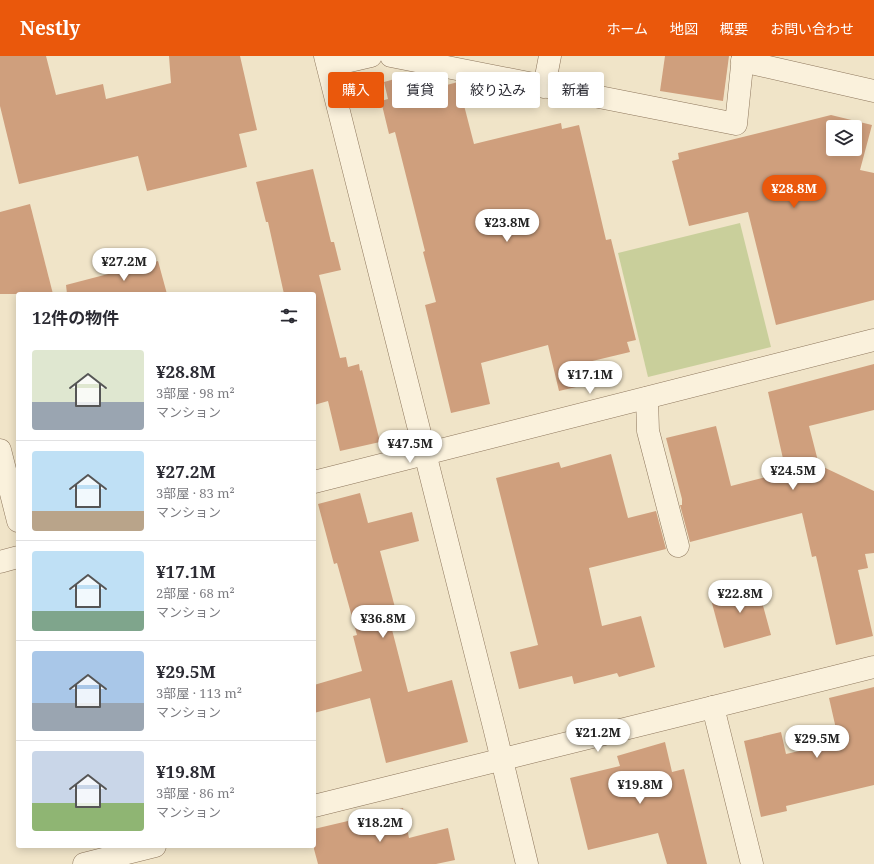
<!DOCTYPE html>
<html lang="ja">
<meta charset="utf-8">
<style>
:root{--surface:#fff;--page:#f7f7f7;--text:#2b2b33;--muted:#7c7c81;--line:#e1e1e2;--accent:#ea580c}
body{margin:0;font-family:"Noto Serif","Noto Sans JP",serif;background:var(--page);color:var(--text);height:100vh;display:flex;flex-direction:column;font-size:15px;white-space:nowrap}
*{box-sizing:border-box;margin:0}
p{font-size:13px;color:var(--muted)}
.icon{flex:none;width:22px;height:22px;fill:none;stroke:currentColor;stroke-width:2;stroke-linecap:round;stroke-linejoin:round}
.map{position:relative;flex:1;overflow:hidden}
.panel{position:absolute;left:16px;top:236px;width:300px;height:556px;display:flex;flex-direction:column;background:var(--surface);border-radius:4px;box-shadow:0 2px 10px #0003}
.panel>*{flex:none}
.top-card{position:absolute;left:328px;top:16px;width:380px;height:36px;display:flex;gap:8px}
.tools{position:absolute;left:826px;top:64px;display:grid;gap:8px}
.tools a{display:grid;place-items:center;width:36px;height:36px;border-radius:4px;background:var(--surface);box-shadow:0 2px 10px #0003;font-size:20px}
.price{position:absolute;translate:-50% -34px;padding:0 9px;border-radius:14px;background:#fff;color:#222;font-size:13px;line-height:26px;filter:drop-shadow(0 1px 2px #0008)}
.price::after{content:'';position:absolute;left:50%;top:24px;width:12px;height:9px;margin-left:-6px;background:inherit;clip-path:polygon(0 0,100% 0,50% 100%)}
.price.on{background:var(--accent);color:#fff}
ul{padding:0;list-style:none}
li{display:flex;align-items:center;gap:12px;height:100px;padding:0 16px}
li+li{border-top:1px solid var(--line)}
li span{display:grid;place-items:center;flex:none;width:112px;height:80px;border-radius:4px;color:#555}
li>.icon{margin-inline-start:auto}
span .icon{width:48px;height:48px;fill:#fffc;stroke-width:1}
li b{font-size:17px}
h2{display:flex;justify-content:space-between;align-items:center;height:48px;padding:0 16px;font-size:17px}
.tag{padding:0 14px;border-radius:4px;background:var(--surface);box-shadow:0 2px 10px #0003;font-size:14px;line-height:36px}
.tag.on{background:var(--accent);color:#fff}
header{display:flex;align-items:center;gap:24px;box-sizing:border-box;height:56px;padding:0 20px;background:var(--accent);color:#fff}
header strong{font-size:19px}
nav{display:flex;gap:22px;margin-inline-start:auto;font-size:14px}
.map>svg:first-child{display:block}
.green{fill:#c9cf9b}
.building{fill:#cf9f7d;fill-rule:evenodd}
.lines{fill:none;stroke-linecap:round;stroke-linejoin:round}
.minor-casing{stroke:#8d765c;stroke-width:23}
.tertiary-casing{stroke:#8d765c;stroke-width:23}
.minor{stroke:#faf1dc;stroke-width:22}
.tertiary{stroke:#faf1dc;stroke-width:22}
</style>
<header>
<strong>Nestly</strong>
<nav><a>ホーム</a><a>地図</a><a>概要</a><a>お問い合わせ</a></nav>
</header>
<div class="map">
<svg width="874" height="808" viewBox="0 0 874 808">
<rect width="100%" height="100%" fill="#f0e4c8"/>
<path class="green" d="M 740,167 L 771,291 L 648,321 L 618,197 Z"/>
<g class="building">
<path d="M 0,0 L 46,0 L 56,39 L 103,28 L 106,43 L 171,27 L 169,0 L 240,0 L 257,74 L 239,78 L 247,111 L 147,135 L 138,100 L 19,128 L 0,50 Z"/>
<path d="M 665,0 L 729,0 L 723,45 L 660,35 Z"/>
<path d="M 413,18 L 443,30 L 458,26 L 474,88 L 561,67 L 562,73 L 579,69 L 606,184 L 611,183 L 636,284 L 627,286 L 630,296 L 584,307 L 589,328 L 559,335 L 548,289 L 481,307 L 490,348 L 451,357 L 425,249 L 436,246 L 423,196 L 425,195 L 395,76 L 389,78 L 381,45 L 388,43 L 384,26 Z"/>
<path d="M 831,59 L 872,69 L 860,114 L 874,117 L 874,244 L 776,269 L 748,156 L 689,170 L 672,105 L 679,103 L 678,97 ZM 833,71 L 855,71 L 855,93 L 833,93 Z"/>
<path d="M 313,113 L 331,186 L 334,186 L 341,214 L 319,219 L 340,302 L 346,301 L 348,311 L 359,308 L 360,315 L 362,314 L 380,386 L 340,395 L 328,345 L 314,349 L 314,238 L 317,238 L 284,238 L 268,166 L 266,166 L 256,126 Z"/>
<path d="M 30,148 L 53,238 L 0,238 L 0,156 Z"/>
<path d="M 158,205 L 167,238 L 67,238 L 66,229 Z"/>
<path d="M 874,308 L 874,354 L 809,370 L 819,409 L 874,435 L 874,497 L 865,498 L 868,512 L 858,514 L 873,580 L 836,589 L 816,500 L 812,501 L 802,457 L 690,486 L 680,449 L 682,449 L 682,443 L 666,382 L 716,370 L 731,430 L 786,416 L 768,336 Z"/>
<path d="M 611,398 L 628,462 L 656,455 L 666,493 L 589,512 L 602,570 L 641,560 L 655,611 L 619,621 L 617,617 L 574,628 L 572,620 L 519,633 L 510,596 L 538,589 L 496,422 L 559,406 L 561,412 Z"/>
<path d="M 360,437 L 368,467 L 412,456 L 419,485 L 380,495 L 397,559 L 389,562 L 408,636 L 452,624 L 468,686 L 386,707 L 370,642 L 314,657 L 314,629 L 362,615 L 353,580 L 357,579 L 337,507 L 334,508 L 318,448 Z"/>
<path d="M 756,524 L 771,579 L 724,592 L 709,536 Z"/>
<path d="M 874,631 L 874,729 L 786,750 L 787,755 L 761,761 L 744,685 L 781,676 L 786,698 L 839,686 L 829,642 Z"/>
<path d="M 665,686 L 672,716 L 684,713 L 707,808 L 667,808 L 658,777 L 588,794 L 570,722 L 620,710 L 617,700 Z"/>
<path d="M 403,752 L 409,782 L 448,772 L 455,804 L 436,808 L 318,808 L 314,793 L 314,773 Z"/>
</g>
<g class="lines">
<g class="minor-casing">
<g id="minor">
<path d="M 391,0 L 736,68 L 743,0"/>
<path d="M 742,5 L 874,35"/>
<path d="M 328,10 L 371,0"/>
<path d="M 544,31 L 550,0"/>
<path d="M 647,342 L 648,375 L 678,490"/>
<path d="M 0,394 L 18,465"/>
<path d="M 314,426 L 874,284"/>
<path d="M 0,506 L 18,501"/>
<path d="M 713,651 L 752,808"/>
<path d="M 314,750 L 874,611"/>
<path d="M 84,808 L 155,790"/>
</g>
</g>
<g class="tertiary-casing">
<path id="tertiary" d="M 325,0 L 494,671 L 527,808"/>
</g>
<use href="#minor" class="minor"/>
<use href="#tertiary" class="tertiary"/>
</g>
</svg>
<div class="tools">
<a><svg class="icon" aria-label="layers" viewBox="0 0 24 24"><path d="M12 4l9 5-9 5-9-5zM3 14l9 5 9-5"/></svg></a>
</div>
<b class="price on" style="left:794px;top:153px">¥28.8M</b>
<b class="price" style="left:507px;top:187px">¥23.8M</b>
<b class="price" style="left:124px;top:226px">¥27.2M</b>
<b class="price" style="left:590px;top:339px">¥17.1M</b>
<b class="price" style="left:410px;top:408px">¥47.5M</b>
<b class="price" style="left:793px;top:435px">¥24.5M</b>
<b class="price" style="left:740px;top:558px">¥22.8M</b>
<b class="price" style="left:383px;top:583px">¥36.8M</b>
<b class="price" style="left:598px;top:697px">¥21.2M</b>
<b class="price" style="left:817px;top:703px">¥29.5M</b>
<b class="price" style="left:640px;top:749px">¥19.8M</b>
<b class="price" style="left:380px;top:787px">¥18.2M</b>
<div class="top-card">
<a class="tag on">購入</a>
<a class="tag">賃貸</a>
<a class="tag">絞り込み</a>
<a class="tag">新着</a>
</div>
<section class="panel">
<h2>12件の物件<svg class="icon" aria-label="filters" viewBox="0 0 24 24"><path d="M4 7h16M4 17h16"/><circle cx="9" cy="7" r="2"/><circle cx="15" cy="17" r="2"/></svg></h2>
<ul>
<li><span style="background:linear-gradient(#dfe7d0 65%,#9aa5b1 0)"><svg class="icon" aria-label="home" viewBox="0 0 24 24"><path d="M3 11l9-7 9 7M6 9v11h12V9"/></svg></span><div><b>¥28.8M</b><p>3部屋 · 98 m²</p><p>マンション</p></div></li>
<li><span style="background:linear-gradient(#bfe0f5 75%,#b9a48a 0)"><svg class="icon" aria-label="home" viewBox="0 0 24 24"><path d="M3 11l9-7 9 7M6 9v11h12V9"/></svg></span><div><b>¥27.2M</b><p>3部屋 · 83 m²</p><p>マンション</p></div></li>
<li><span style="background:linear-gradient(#bfe0f5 75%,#7fa58c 0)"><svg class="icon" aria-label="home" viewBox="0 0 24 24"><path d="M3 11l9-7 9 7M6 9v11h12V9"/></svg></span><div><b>¥17.1M</b><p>2部屋 · 68 m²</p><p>マンション</p></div></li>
<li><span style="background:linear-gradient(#a9c7e8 65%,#9aa5b1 0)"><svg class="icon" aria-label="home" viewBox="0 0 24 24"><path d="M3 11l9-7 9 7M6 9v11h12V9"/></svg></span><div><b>¥29.5M</b><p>3部屋 · 113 m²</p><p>マンション</p></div></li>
<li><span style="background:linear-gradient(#c9d6e8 65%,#8fb573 0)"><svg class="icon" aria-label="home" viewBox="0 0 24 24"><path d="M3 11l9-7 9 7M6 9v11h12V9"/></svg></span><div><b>¥19.8M</b><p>3部屋 · 86 m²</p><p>マンション</p></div></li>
</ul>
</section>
</div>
